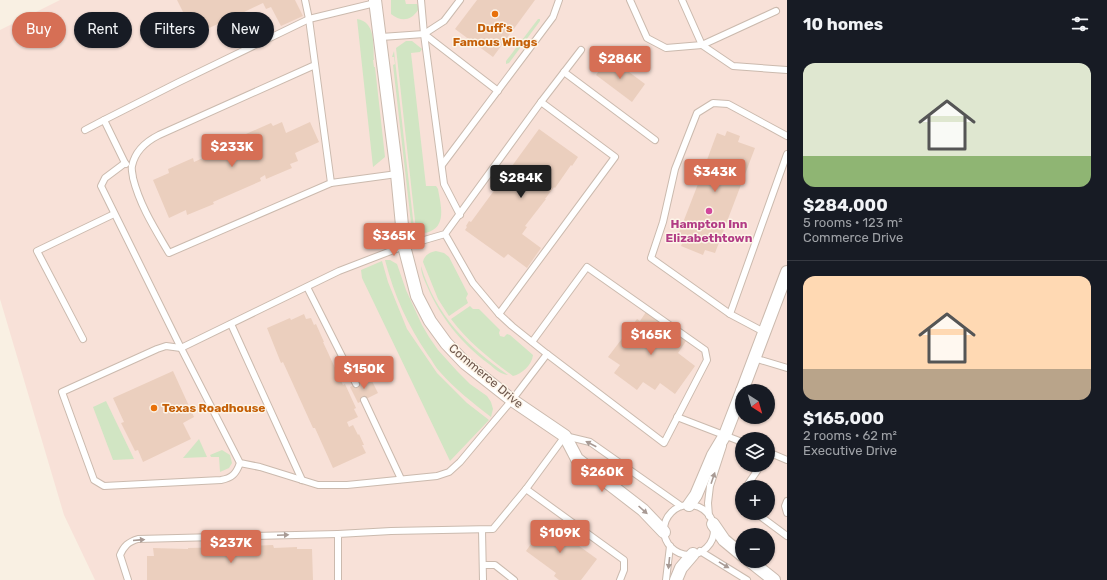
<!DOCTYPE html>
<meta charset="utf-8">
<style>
:root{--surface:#171b24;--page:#242831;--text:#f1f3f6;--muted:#9ea1a6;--line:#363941;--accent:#d66f55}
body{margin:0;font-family:Rubik,sans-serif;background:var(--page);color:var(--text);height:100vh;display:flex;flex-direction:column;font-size:15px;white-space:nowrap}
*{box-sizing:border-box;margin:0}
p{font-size:13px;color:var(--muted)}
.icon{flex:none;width:22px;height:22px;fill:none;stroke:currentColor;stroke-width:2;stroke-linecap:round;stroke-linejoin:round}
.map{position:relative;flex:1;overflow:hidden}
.sheet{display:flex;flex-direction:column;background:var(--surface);width:320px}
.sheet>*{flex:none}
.guide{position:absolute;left:12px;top:12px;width:380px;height:36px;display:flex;gap:8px}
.needle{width:26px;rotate:143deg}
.buttons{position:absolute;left:735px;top:384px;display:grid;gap:8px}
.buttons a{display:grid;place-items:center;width:40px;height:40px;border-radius:50%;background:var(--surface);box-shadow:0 1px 3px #0004;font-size:20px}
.price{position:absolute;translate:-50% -34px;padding:0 9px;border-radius:4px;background:var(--accent);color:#fff;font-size:13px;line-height:26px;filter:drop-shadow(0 1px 2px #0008)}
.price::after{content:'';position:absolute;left:50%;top:24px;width:12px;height:9px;margin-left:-6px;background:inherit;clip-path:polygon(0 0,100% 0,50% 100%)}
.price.active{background:#222;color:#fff}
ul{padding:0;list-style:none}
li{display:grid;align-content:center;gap:8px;height:212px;padding:0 16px}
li+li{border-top:1px solid var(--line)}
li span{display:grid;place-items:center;height:124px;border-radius:12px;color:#555}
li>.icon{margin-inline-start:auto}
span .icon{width:72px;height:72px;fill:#fffc;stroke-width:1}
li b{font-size:17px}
h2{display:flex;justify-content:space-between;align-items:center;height:48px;padding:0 16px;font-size:17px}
.tag{padding:0 14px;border-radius:18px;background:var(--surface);box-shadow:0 1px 3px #0004;font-size:14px;line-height:36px}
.tag.active{background:var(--accent);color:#fff}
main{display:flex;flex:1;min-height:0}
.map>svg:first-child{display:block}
.commercial{fill:#f8e1d8;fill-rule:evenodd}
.green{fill:#d1e5c3}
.building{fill:#ebcfbe}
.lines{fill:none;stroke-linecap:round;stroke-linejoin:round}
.lane-casing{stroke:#cbbaae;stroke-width:8}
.street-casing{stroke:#cbbaae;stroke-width:14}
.lane{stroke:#fff;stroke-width:6}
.street{stroke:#fff;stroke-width:12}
.oneway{fill:#a89a94}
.food-dot{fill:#e8710a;stroke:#fdf4e8;stroke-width:1.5}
.hotel-dot{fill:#d1479c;stroke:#fdf4e8;stroke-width:1.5}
.labels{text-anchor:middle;stroke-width:3;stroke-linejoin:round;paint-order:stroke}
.food-label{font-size:12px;font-weight:bold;fill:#c56008;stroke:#fdf4e8}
.hotel-label{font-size:12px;font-weight:bold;fill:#b23c85;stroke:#fdf4e8}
.street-label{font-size:12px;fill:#6e574c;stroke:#fdf4e8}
</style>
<main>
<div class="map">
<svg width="787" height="580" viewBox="0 0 787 580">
<rect width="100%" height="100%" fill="#f9f0e3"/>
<path class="commercial" d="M 60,0 L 787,0 L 787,580 L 95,580 L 64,515 L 0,299 L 0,30 ZM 742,391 L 768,391 L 768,417 L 742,417 ZM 742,439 L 768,439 L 768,465 L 742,465 ZM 742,487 L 768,487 L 768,513 L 742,513 ZM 742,535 L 768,535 L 768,561 L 742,561 Z"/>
<g class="green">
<path d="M 391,0 L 405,0 L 406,4 L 417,4 L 418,6 L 418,10 C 411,21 401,22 391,14 Z"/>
<path d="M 357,19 C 376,22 373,45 374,60 L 373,60 L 374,67 L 375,67 L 385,157 L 373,167 Z"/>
<path d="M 538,19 L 540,19 L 540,21 L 509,63 L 506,64 L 506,61 Z"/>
<path d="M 406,41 L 412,41 L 422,49 L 420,52 L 411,53 L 426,186 L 436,186 L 438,189 C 440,202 447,224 431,231 C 426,234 421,233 416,230 L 396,48 Z"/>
<path d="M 394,51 L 414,228 L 411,223 L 393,65 L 395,64 L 394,57 L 392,57 Z"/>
<path d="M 436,251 L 444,253 L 449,257 L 468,294 L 466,298 L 468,303 L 449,316 L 438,299 L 423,262 C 424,256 429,252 436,251 Z"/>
<path d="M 385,260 L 390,260 L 397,264 L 406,290 L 422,325 L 429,337 L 438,350 L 457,371 L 470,384 L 487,396 L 491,402 L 493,409 L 491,417 C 473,403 455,389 440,372 C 435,367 432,360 428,355 C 407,324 394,295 385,260 Z"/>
<path d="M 382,261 L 388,282 L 407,329 L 437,373 L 467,403 L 489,420 L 450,461 L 362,278 L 361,270 Z"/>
<path d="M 421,266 C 436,316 467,346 508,375 C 500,374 495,369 489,364 C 462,344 440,317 427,286 C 424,279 421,273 421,266 Z"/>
<path d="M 470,306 L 473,309 L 479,309 L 500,330 L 499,333 L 500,336 L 504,337 L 507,334 L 510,335 L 533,355 C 532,365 522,374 513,376 C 490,359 468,342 451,319 Z"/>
<path d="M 106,401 L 134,459 L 113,460 L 93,407 Z"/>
<path d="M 199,439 L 207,457 L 183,458 Z"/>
<path d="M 222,450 L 230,455 L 232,463 L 229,468 L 220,472 L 219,457 L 211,457 L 210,455 Z"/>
</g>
<g class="building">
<path d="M 177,0 L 295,0 L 303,16 L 281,26 L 271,7 L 266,9 L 263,3 L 240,14 L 239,12 L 226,18 L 227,20 L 200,32 L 197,25 L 191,28 Z"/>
<path d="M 477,0 L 535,0 L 493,57 L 455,29 Z"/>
<path d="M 609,57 L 645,84 L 632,102 L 596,75 Z"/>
<path d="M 282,122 L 286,133 L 310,122 L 319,142 L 295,153 L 298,161 L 290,164 L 292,168 L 266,179 L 265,175 L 260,178 L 261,181 L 213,202 L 214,204 L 187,215 L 186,210 L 169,218 L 153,180 L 169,173 L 168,169 L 193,158 L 194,162 L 247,138 L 246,134 L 271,123 L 273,126 Z"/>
<path d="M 539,129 L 578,157 L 572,166 L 571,165 L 555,188 L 554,187 L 545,199 L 546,199 L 525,226 L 527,227 L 522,234 L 541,248 L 527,268 L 508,254 L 504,258 L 465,230 L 467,227 L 466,226 L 469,221 L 471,222 Z"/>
<path d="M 727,131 L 740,136 L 738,142 L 755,148 L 715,253 L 705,250 L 703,255 L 681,246 L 683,241 L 677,238 L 698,184 L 689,181 L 695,165 L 704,168 L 717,133 L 725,136 Z"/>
<path d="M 646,312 L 686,341 L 678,353 L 695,366 L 675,394 L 660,383 L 655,390 L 643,382 L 637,390 L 614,373 L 620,365 L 608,357 L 637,319 L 640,321 Z"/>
<path d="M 304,314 L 306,319 L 311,318 L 314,325 L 316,324 L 324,342 L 323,342 L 343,385 L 345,384 L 356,408 L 354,409 L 358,417 L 347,422 L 349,427 L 353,425 L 358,435 L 359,434 L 364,445 L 362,445 L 366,453 L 333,468 L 315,428 L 313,428 L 283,362 L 281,363 L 267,328 L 290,318 L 291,320 Z"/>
<path d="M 173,371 L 194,417 L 183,423 L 191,439 L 143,462 L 138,450 L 135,451 L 121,423 L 124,422 L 113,398 Z"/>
<path d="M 370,377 L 378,393 L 358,403 L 350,387 Z"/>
<path d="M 546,522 L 597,559 L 581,580 L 559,580 L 554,576 L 556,573 L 526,551 L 533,541 L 531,539 L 540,527 L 542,528 Z"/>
<path d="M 273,545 L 274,548 L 297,547 L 297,549 L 312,549 L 313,580 L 147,580 L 147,556 L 154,556 L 153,548 L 188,549 L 188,548 L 228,547 L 229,549 L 244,548 L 244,546 Z"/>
</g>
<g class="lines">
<g class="lane-casing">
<g id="lane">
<path d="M 305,0 L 309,19 L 331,183 L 169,253 C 155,229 140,206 133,178 C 133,175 131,170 132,166 C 135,151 145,142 159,135 L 315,65"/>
<path d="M 421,0 L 424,34 L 444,184 L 460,215"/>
<path d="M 630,0 L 647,38 L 666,48 L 702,45 L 776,11"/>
<path d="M 682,0 L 702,45 L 733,66 L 787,70"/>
<path d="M 424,34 L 498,91"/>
<path d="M 381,37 L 424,34 L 444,21 L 460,0"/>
<path d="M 564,72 L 655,140"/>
<path d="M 541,102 L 581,50"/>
<path d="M 85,130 L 104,120"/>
<path d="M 125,163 L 104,120 L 179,82 L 309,19 L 375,3"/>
<path d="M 126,164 L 125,163 L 105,178 L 101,186 L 181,348"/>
<path d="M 442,165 L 553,17 L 559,0"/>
<path d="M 331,183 L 397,174"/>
<path d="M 445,234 L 541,102 L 615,157 L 499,314 L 473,283 L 445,234 L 404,246 L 339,271 L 181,348 L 240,463 L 260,467 L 318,485 L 347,485 L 437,476 L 449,472 L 460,462 L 512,400 L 547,354"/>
<path d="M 307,287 L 356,384"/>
<path d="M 499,314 L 512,326 L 547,354 L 664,443 L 707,360 L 705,350 L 587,267 L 532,342"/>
<path d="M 730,314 L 787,154"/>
<path d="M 231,324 L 302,480"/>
<path d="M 764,332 L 730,314 L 651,258 L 663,222 L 675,169 L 697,113 L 713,103 L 728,104 L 787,136"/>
<path d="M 83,339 L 37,251 L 114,214"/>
<path d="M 181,348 L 166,346 L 157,349 L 62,392 L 94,480 L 104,486 L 221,480 C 232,478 236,474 240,463"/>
<path d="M 754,358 L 787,368"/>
<path d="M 364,400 L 401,479"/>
<path d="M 677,417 L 742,442"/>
<path d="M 768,452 L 787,460"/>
<path d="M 746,487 L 761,465"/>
<path d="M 526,489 L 565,436 L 590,442 L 681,506"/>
<path d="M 787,501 L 785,506 L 787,513"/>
<circle cx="689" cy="530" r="25"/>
<path d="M 756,513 L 787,536"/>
<path d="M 709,516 L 708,503 L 710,486 L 723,446"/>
<path d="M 482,530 L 483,580"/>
<path d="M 700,551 L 747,580"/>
<path d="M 483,565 L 495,565 L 514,580"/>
<path d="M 128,580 L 120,555 C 124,546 128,542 138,539 L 338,534"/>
<path d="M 338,580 L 338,534 L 391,531 L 493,529 L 526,489 L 624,560 L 624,570 L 620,580"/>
<path d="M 666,580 L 670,546"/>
</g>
</g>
<g class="street-casing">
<g id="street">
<path d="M 375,0 L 397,174 L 404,246 L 417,296 L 430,321 L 446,343 L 465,363 L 512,400 L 565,436 L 577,459 L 643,510 L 664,532"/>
<path d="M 742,391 L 787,272"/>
<path d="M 689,505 L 696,495 L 713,455 L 725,435 L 742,391"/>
<path d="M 713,524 L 724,540 L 742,555"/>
<path d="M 750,561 L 774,580"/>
<path d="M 676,580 L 681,568 L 693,554"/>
</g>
</g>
<use href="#lane" class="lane"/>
<use href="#street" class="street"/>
</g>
<defs><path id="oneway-solid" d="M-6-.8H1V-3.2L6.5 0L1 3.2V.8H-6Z"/></defs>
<g class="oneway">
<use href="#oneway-solid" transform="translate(591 444) rotate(-153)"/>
<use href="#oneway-solid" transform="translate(713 478) rotate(-71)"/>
<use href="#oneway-solid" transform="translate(643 510) rotate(42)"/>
<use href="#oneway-solid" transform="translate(283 535) rotate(-2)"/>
<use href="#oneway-solid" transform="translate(139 540) rotate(-5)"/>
<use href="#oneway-solid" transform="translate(669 563) rotate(96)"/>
<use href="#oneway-solid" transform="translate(724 565) rotate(31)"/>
</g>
<g class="food-dot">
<circle cx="495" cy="14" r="4"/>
<circle cx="154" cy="408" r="4"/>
</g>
<circle class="hotel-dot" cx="709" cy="211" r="4"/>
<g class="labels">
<g class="food-label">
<text x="495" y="32">Duff's<tspan x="495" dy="14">Famous Wings</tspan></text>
<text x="162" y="412" text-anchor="start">Texas Roadhouse</text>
</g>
<g class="hotel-label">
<text x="709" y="228">Hampton Inn<tspan x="709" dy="14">Elizabethtown</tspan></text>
</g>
<g class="street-label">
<text transform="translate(486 376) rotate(40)" y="4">Commerce Drive</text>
</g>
</g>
</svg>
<div class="buttons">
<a><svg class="needle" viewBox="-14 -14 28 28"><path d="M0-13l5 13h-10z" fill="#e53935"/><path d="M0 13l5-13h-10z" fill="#9ea1a6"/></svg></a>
<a><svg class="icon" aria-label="layers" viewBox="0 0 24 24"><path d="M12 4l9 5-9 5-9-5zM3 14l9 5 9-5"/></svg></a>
<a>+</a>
<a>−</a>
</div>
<b class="price" style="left:620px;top:80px">$286K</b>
<b class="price" style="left:232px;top:168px">$233K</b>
<b class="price" style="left:715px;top:193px">$343K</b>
<b class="price active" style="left:521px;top:199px">$284K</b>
<b class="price" style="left:394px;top:257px">$365K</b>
<b class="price" style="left:651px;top:356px">$165K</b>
<b class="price" style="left:364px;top:390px">$150K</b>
<b class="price" style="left:602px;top:493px">$260K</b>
<b class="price" style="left:560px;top:554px">$109K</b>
<b class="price" style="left:231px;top:564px">$237K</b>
<div class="guide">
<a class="tag active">Buy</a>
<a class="tag">Rent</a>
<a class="tag">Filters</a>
<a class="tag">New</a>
</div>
</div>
<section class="sheet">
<h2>10 homes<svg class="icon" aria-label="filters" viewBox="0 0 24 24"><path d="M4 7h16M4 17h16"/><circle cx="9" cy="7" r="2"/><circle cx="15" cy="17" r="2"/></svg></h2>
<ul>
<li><span style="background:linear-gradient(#dfe7d0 75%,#8fb573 0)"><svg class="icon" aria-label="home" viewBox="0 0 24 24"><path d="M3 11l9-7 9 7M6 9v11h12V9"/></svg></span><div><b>$284,000</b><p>5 rooms · 123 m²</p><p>Commerce Drive</p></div></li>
<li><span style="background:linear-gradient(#ffd9b3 75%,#b9a48a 0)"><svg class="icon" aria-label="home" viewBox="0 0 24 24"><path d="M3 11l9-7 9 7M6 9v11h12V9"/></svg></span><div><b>$165,000</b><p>2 rooms · 62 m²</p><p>Executive Drive</p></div></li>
</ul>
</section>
</main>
